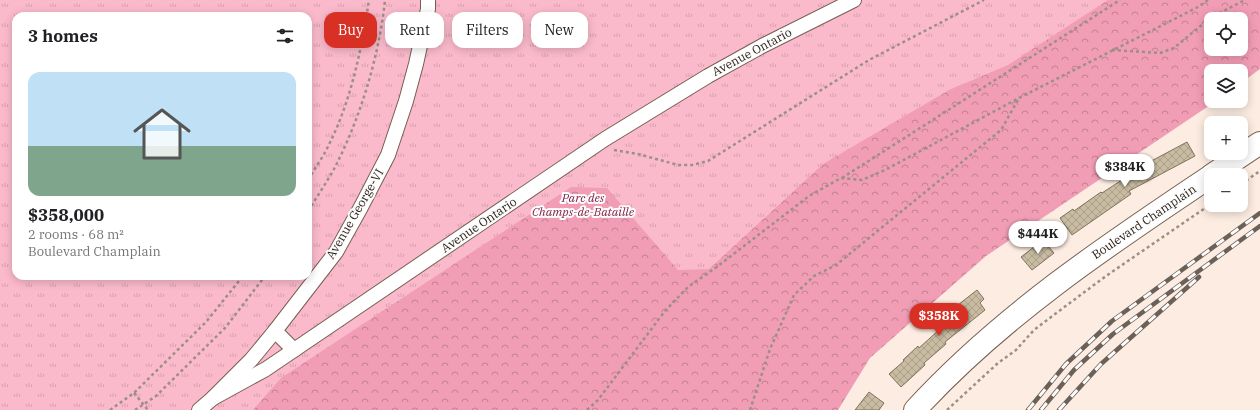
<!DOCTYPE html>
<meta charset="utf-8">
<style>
:root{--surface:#fff;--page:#f6f6f6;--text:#202124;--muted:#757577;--line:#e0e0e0;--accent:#d93025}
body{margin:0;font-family:"IBM Plex Serif",serif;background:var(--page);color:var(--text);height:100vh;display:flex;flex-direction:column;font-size:15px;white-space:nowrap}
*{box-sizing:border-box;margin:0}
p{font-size:13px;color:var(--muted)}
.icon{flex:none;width:22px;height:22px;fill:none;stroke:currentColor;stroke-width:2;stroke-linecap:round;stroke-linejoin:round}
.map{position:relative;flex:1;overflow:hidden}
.panel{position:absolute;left:12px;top:12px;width:300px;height:268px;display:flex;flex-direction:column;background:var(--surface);border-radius:12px;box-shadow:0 2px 10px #0003}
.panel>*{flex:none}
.guide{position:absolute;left:324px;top:12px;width:380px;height:36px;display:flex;gap:8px}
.tools{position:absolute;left:1204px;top:12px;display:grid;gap:8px}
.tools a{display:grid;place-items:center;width:44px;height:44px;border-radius:8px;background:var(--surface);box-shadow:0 2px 10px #0003;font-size:20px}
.price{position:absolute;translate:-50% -34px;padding:0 9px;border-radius:14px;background:#fff;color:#222;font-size:13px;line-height:26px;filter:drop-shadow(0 1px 2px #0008)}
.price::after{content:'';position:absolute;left:50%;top:24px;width:12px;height:9px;margin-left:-6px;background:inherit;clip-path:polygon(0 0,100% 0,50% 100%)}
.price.on{background:var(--accent);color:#fff}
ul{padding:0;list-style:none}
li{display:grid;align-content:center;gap:8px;height:212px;padding:0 16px}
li+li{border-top:1px solid var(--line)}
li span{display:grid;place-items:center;height:124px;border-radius:12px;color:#555}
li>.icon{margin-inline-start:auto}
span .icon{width:72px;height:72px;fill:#fffc;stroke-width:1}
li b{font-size:17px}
h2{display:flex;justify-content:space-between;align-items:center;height:48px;padding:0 16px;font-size:17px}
.chip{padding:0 14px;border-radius:12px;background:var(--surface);box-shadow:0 2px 10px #0003;font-size:14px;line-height:36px}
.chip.on{background:var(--accent);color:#fff}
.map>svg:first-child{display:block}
.grass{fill:url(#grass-tufts);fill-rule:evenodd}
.forest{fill:url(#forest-crowns);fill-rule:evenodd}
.building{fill:url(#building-cross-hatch);stroke:#7f735b}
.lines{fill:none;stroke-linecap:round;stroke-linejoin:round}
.street-casing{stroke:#766050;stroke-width:16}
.primary-casing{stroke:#766050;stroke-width:24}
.path{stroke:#9b8f86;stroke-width:2.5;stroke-dasharray:3 3;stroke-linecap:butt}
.street{stroke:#fff;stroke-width:14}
.primary{stroke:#fff;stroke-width:22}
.rail-casing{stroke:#6c6159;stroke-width:4.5}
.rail{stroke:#fcfcfc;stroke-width:3;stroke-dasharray:9;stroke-linecap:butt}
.labels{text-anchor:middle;stroke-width:4;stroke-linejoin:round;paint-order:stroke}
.street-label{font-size:12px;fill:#2a211a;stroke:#fcfcfc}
.park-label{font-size:12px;font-style:italic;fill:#832248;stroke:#fcfcfc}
</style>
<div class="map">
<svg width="1260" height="410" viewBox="0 0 1260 410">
<defs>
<pattern id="grass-tufts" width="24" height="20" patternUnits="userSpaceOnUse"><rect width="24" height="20" fill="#fbbacc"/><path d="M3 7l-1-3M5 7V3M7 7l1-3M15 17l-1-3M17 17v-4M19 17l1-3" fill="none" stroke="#d7a0af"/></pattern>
<pattern id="forest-crowns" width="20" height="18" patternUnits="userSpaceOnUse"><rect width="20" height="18" fill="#f19db5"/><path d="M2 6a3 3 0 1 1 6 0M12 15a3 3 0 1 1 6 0" fill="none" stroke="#c38092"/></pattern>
<pattern id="building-cross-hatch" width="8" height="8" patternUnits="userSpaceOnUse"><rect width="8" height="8" fill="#c7bba1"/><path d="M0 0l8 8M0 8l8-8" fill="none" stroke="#aba08a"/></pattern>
</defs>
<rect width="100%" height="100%" fill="#fcece1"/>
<path class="grass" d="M 0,0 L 1165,0 L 703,410 L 0,410 ZM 16,16 L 308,16 L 308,276 L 16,276 Z"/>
<path class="forest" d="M 1108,0 L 1260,0 L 1260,69 L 1241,83 L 1241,71 L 1211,71 L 1211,101 L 1216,101 L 986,256 L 870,358 L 838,410 L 253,410 L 281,378 L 571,187 L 607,188 L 678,270 L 709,269 L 823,164 L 949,90 L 1008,65 ZM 1211,19 L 1241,19 L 1241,49 L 1211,49 Z"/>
<g class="building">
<path d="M 1187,142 L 1195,156 L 1129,191 L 1131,194 L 1072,235 L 1060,218 L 1073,209 L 1074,211 L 1101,192 L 1102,193 L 1128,176 L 1127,174 Z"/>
<path d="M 1043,240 L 1054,253 L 1032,270 L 1021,257 Z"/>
<path d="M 977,290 L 984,299 L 980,303 L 985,310 L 945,342 L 946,344 L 924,363 L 925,365 L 901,387 L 889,374 L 904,361 L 903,360 L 918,346 L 919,348 L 940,329 L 935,323 Z"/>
<path d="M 869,392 L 884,403 L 879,410 L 855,410 Z"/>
</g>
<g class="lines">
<g class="street-casing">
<g id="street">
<path d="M 275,331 L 294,350"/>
<path d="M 213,398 L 266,369 L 605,139 L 708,76 L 762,46 L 854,0"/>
<path d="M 199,410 L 213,398 L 251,360 L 275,331 L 336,252 L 361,207 L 388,155 L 406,101 L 416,64 L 428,9 L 428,0"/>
</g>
</g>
<g class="primary-casing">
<g id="primary">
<path d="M 1212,175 L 1260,143"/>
<path d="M 915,410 C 1000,317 1106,246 1211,176"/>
</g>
</g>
<g class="path">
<path d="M 1112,50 L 1160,53 L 1174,48 L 1210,18 L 1245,0"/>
<path d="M 614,150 L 638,154 L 678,165 L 692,165 L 708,161 L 869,60 L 984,0"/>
<path d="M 842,178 L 1120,0"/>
<path d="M 308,180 C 313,171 319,163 324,154 C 350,107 361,52 369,0"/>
<path d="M 1241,184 L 1260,171"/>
<path d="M 308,211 C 317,197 326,183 334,169 C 360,119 379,57 385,0"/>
<path d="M 134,393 L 148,410"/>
<path d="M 110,410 L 134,393 L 206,322 L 243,276"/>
<path d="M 135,410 L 156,396 L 225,328 L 265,276"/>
<path d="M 587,410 L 598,400 L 665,311 L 688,287 L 718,266 L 809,196 L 841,178 L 862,180 L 885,170 L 1019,98 L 1198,7 L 1208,0"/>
<path d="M 750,410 L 770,349 L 794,295 L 814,276 L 836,265 L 1001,130 L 1019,98"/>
<path d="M 947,410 L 998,363 L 1016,350 L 1034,330 L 1055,314 L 1106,276 L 1211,204"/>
</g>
<use href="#street" class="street"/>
<use href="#primary" class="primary"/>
<g class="rail-casing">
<g id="rail">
<path d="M 1028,410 L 1066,364 L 1112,321 L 1260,213"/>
<path d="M 1041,410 L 1074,370 L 1113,334 L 1260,226"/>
<path d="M 1059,410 L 1101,364 L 1199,277"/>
</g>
</g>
<use href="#rail" class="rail"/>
</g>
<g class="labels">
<g class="street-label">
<text transform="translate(752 52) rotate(-28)" y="4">Avenue Ontario</text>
<text transform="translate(355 214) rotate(-60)" y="4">Avenue George-VI</text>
<text transform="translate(1144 222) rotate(-34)" y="4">Boulevard Champlain</text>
<text transform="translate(479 225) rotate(-34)" y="4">Avenue Ontario</text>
</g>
<g class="park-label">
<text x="583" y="202">Parc des<tspan x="583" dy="14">Champs-de-Bataille</tspan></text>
</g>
</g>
</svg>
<div class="tools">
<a><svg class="icon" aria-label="locate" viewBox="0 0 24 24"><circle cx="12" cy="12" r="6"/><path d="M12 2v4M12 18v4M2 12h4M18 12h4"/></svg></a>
<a><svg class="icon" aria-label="layers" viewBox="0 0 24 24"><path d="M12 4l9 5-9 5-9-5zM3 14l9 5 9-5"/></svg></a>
<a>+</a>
<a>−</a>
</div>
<b class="price" style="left:1125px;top:188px">$384K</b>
<b class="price" style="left:1038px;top:255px">$444K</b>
<b class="price on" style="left:939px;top:337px">$358K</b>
<div class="guide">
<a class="chip on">Buy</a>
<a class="chip">Rent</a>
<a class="chip">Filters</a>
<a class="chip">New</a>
</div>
<section class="panel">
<h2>3 homes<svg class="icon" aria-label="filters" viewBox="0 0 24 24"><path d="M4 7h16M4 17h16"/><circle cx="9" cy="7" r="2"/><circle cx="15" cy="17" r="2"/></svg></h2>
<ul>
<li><span style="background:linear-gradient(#bfe0f5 60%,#7fa58c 0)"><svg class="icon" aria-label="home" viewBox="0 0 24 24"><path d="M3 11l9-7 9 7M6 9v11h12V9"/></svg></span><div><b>$358,000</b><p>2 rooms · 68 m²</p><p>Boulevard Champlain</p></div></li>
</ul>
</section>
</div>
